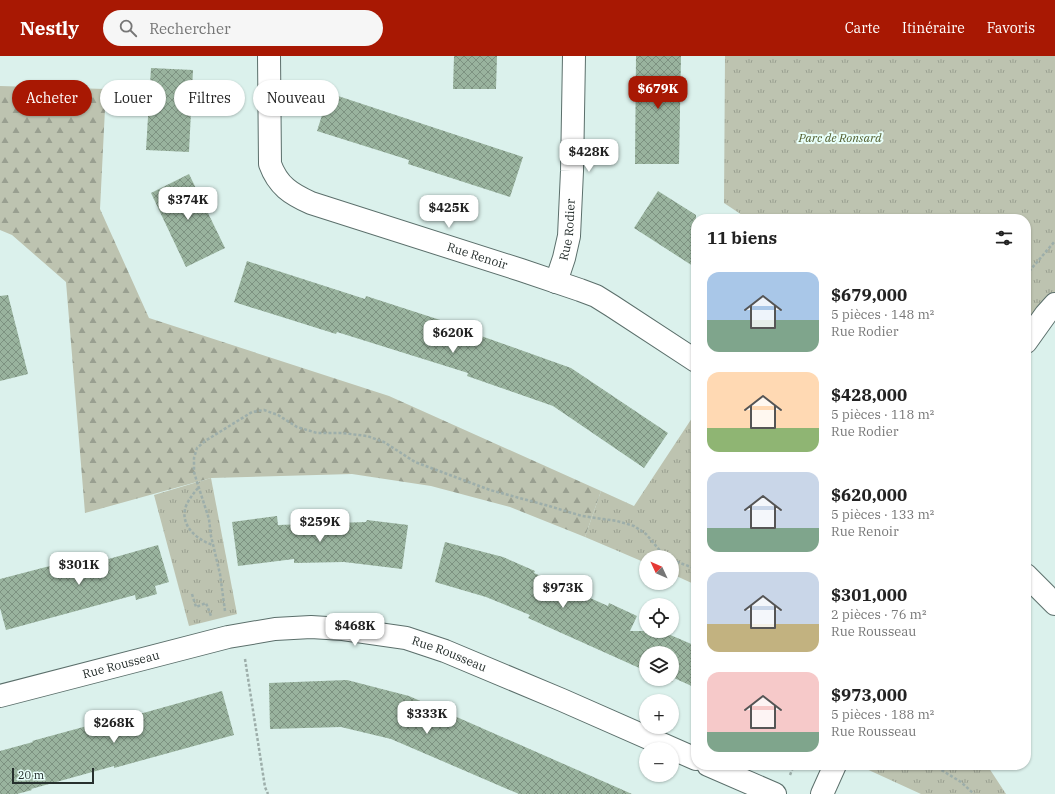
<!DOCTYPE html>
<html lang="fr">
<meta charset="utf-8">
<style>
:root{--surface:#fff;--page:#f6f6f6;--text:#222;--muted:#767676;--accent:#a81803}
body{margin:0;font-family:"IBM Plex Serif",serif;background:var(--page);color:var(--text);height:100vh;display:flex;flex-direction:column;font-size:15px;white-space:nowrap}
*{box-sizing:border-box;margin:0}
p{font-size:13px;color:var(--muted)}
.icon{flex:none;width:22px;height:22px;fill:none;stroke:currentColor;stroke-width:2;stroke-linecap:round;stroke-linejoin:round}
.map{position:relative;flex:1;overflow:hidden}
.sheet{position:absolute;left:691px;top:158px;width:340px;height:556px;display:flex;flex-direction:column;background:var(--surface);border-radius:16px;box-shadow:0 1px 3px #0004}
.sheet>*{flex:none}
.banner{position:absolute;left:12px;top:24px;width:380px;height:36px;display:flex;gap:8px}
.needle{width:26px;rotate:314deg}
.fabs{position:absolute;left:639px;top:494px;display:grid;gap:8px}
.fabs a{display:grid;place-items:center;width:40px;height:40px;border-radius:50%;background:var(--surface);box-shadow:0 1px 3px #0004;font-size:20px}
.scale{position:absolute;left:12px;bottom:10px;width:82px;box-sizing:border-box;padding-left:4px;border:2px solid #262f2d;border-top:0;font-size:11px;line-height:14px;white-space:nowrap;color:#262f2d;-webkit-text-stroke:3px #e8fffa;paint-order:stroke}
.price{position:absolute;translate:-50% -34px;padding:0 9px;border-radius:8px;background:#fff;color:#222;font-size:13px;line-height:26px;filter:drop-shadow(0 1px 2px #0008)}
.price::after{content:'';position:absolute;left:50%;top:24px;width:12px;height:9px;margin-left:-6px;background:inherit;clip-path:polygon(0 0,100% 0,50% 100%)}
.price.active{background:var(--accent);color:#fff}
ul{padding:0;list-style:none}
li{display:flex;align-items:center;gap:12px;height:100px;padding:0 16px}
li span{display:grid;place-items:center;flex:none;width:112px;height:80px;border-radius:12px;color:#555}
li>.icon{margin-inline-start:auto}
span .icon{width:48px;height:48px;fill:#fffc;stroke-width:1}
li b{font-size:17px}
h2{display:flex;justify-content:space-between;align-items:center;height:48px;padding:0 16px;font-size:17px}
.tag{padding:0 14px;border-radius:18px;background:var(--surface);box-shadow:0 1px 3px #0004;font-size:14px;line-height:36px}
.tag.active{background:var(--accent);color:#fff}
header{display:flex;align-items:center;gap:24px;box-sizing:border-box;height:56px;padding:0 20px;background:var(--accent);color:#fff}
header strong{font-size:19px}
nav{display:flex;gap:22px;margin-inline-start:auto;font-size:14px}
.search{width:280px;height:36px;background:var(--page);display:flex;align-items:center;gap:10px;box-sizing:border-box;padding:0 14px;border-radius:22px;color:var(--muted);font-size:15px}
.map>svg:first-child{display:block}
.grass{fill:url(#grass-tufts)}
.forest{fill:url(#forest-firs)}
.building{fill:url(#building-cross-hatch)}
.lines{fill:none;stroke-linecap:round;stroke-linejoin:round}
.minor-casing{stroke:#5b6f6b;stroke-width:24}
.path{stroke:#9daeaa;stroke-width:2.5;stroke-dasharray:3 2;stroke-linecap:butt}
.minor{stroke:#fff;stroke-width:22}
.labels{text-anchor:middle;stroke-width:4;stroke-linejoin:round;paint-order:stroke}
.park-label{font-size:12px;font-style:italic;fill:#525e2e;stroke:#e8fffa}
.street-label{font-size:12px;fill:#262f2d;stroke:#e8fffa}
</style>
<header>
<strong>Nestly</strong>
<div class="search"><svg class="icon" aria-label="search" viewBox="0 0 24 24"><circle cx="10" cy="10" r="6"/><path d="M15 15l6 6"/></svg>Rechercher</div>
<nav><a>Carte</a><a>Itinéraire</a><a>Favoris</a></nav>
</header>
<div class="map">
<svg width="1055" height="738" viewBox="0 0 1055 738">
<defs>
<pattern id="grass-tufts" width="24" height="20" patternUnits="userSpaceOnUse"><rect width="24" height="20" fill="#bdc3b0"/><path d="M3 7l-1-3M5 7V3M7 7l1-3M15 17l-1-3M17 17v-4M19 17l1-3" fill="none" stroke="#999f90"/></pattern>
<pattern id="forest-firs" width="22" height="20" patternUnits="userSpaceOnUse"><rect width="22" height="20" fill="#bdc3b0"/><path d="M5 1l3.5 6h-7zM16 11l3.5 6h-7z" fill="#999f90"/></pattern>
<pattern id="building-cross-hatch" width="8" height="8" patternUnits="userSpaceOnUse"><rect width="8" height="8" fill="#99b39e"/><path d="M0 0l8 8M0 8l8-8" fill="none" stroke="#7d9281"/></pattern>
</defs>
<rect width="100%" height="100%" fill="#dbf1ec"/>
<g class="grass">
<path d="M 725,0 L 1055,0 L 1055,248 L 1026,286 L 1026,163 L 748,163 L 724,147 Z"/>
<path d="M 696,356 L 696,529 L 672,518 L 672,501 L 646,501 L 646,507 L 585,481 L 601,435 L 634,450 Z"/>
<path d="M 211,422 L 237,558 L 189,570 L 154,439 Z"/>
<path d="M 866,709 L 987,709 L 1006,738 L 921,738 L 862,711 Z"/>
</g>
<path class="forest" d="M 0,30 L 106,33 L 100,153 L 149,262 L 389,340 L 601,435 L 585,481 L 510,451 L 431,430 L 352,418 L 211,422 L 85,457 L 66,226 L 12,179 L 0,174 Z"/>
<g class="building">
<path d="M 454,0 L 497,0 L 496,33 L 453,33 Z"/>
<path d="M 636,0 L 681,0 L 679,108 L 635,108 Z"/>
<path d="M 151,12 L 193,14 L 189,96 L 146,94 Z"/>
<path d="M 329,37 L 523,101 L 510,141 L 408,108 L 409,104 L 317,75 Z"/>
<path d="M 189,118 L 225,192 L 186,211 L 151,137 Z"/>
<path d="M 658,135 L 696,159 L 696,212 L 634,172 Z"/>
<path d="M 247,205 L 365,243 L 366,240 L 468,273 L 467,275 L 571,312 L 668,377 L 644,412 L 553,350 L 467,320 L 468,317 L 337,276 L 336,278 L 234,246 Z"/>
<path d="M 8,239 L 28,318 L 0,325 L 0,240 Z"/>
<path d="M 277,460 L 278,469 L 366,466 L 367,464 L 408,469 L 402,513 L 344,506 L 294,507 L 294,503 L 238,510 L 232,466 Z"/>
<path d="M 445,486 L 503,501 L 535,515 L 534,517 L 608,550 L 609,547 L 637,560 L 630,575 L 661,575 L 696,590 L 696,632 L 674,622 L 672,626 L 665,623 L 672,623 L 672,597 L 646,597 L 646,615 L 528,562 L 530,559 L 486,541 L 435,526 Z"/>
<path d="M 158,489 L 169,526 L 155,530 L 157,538 L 136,544 L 135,539 L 6,574 L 0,552 L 0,523 L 96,498 L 98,506 Z"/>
<path d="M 347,624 L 409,640 L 632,738 L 519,738 L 391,683 L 341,671 L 270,673 L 269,627 Z"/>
<path d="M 222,635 L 234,679 L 114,712 L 114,710 L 31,733 L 32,734 L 17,738 L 0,738 L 0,695 L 33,686 L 32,685 L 87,670 L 87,672 L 136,659 Z"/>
</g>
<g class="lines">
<g class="minor-casing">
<g id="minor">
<path id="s1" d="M 269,0 L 270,108 C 278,130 291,138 311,147 L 521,214 L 580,234 L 596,240 L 612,250 L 696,305"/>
<path id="s2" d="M 556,226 L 564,202 L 569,180 L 572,115 L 574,0"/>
<path d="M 1026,286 L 1046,258 L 1055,248"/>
<path d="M 1026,519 L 1055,548"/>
<path id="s3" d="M 0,640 L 228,581 L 275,573 L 311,571 L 343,573 L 406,582 L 445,595 L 562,644 L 696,703"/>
<path d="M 708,709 L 775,738"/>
<path d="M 822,738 L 835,709"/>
</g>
</g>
<g class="path">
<path d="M 1026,219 L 1055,185"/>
<path d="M 198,432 C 193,438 189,443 186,450 C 179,469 197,484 213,489"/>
<path d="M 672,504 L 691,511 L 696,510"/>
<path d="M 192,538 L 196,551 L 206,547 L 211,560"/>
<path d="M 225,555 L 220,518 L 211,480 L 209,463 L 197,426 L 194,416 L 194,402 L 197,392 L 205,385 L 252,356 L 264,354 L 278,359 L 297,371 L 317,377 L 342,377 L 367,380 L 384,386 L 415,406 L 490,434 L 549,450 L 582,460 L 617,465 L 634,470 L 646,478 L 662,497 L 668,501"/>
<path d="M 245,603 L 265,731 L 268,738"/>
<path d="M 933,709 L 961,726 L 974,738"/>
<path d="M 790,719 L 794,709"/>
</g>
<use href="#minor" class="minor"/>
</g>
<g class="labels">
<g class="park-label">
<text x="840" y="86">Parc de Ronsard</text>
</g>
<g class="street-label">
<text dy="4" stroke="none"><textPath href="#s2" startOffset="54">Rue Rodier</textPath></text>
<text dy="4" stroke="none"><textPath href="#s1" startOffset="341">Rue Renoir</textPath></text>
<text dy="4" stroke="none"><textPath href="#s3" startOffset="461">Rue Rousseau</textPath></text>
<text dy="4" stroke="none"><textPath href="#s3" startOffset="125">Rue Rousseau</textPath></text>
</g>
</g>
</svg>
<div class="fabs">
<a><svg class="needle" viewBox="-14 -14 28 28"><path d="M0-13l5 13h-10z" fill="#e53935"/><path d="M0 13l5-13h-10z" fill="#767676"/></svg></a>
<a><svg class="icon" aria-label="locate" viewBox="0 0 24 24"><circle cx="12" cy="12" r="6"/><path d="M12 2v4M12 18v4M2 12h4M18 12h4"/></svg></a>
<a><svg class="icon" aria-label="layers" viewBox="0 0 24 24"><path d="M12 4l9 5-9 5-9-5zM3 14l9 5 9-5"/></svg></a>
<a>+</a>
<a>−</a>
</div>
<div class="scale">20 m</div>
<b class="price active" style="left:658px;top:54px">$679K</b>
<b class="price" style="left:589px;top:117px">$428K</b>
<b class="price" style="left:188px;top:165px">$374K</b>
<b class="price" style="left:449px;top:173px">$425K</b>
<b class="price" style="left:453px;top:298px">$620K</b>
<b class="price" style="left:320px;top:487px">$259K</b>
<b class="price" style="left:79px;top:530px">$301K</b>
<b class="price" style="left:563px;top:553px">$973K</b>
<b class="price" style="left:355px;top:591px">$468K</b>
<b class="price" style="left:427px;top:679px">$333K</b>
<b class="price" style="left:114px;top:688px">$268K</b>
<div class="banner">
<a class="tag active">Acheter</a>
<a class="tag">Louer</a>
<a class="tag">Filtres</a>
<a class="tag">Nouveau</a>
</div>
<section class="sheet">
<h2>11 biens<svg class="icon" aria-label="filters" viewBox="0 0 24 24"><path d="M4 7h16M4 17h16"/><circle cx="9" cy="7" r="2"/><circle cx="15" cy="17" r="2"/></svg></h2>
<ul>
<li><span style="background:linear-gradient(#a9c7e8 60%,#7fa58c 0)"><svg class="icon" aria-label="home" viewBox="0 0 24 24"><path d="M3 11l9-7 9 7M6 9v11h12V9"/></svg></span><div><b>$679,000</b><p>5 pièces · 148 m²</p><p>Rue Rodier</p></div></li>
<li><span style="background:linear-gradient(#ffd9b3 70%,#8fb573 0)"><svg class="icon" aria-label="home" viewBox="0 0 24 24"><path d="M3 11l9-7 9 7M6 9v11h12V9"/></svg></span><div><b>$428,000</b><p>5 pièces · 118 m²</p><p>Rue Rodier</p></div></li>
<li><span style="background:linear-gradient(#c9d6e8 70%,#7fa58c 0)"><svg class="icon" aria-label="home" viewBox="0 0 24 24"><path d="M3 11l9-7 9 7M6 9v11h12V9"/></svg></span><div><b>$620,000</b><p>5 pièces · 133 m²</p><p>Rue Renoir</p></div></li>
<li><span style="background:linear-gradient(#c9d6e8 65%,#c2b280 0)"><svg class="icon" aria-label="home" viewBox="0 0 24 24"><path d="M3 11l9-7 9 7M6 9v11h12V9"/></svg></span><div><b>$301,000</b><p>2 pièces · 76 m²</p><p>Rue Rousseau</p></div></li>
<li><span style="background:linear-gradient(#f6c9c9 75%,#7fa58c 0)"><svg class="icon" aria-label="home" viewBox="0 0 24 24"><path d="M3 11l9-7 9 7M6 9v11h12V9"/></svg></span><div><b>$973,000</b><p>5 pièces · 188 m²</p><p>Rue Rousseau</p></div></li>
</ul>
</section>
</div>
